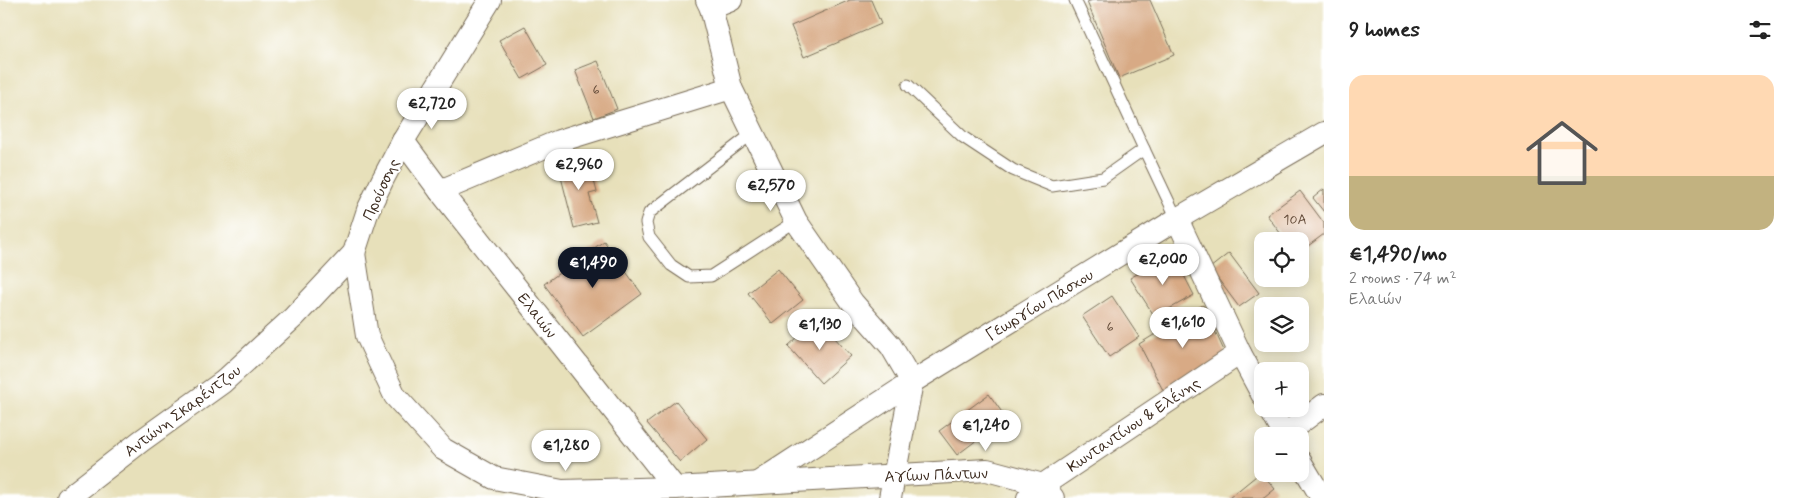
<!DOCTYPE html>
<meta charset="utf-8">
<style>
:root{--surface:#fff;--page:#f6f6f6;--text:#222;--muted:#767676;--line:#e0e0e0;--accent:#111827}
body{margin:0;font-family:Mynerve,sans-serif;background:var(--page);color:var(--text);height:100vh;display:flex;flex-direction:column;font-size:19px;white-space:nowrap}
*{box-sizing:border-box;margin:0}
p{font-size:16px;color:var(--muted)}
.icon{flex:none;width:28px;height:28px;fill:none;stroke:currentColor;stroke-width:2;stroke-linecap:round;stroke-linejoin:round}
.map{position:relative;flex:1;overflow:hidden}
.drawer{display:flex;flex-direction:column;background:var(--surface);width:475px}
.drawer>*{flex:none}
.fabs{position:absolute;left:1254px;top:232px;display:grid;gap:10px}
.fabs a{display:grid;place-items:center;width:55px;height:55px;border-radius:10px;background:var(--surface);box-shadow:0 2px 12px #0003;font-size:25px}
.price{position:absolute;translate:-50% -42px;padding:0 11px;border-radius:18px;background:#fff;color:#222;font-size:16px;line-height:32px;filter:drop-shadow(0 1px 2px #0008)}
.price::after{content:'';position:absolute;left:50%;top:30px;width:15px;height:11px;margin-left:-8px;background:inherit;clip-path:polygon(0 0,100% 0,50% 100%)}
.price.active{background:var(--accent);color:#fff}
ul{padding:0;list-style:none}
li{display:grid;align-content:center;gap:10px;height:265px;padding:0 25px}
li+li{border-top:1px solid var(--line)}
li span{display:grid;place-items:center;height:155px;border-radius:15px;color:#555}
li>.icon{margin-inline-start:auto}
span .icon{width:90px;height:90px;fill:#fffc;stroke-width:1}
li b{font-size:21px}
h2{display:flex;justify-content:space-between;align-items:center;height:60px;padding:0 25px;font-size:21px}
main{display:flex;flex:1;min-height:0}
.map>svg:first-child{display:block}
.building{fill:#d8aa85}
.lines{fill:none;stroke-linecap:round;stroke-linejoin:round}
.lane-casing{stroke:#776a55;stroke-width:13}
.street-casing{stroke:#776a55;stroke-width:24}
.lane{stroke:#fff;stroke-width:11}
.street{stroke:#fff;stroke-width:22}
.labels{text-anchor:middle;stroke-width:4;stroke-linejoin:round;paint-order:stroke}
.number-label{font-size:14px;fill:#624a38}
.street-label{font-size:16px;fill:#3b2a1e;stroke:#fff}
</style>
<main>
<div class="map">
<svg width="1324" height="498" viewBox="0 0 1324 498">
<rect width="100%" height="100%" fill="#fff"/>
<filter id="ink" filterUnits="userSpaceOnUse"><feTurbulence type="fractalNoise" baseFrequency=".02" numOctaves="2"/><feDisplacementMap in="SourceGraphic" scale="10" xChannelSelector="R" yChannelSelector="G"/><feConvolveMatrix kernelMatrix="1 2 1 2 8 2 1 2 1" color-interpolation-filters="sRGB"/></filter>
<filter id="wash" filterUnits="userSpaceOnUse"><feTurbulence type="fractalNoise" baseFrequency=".0096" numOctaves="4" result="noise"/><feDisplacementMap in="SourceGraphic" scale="20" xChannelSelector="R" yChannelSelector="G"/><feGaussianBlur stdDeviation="1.12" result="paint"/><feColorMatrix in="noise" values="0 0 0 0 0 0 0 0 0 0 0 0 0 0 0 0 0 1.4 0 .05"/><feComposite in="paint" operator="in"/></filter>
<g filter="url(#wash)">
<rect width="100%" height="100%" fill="#e7e0ba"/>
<g id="blocks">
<g class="building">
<path d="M 850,0 L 871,0 L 881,24 L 804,57 L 791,26 Z"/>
<path d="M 1093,0 L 1150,0 L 1174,55 L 1119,78 L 1087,2 Z"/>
<path d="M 525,26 L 547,65 L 522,79 L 499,40 Z"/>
<path d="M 598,61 L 617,109 L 594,118 L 575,70 Z"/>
<path d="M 588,158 L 597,192 L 589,194 L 597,222 L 574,228 L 558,165 Z"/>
<path d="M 1324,189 L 1324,212 L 1313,198 Z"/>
<path d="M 1300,191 L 1324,223 L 1324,234 L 1300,252 L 1300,241 L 1286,241 L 1267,215 Z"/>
<path d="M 604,241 L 642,294 L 583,337 L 544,284 Z"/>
<path d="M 1229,253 L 1259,293 L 1239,307 L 1210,268 Z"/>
<path d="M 1173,254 L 1194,295 L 1155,317 L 1130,278 Z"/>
<path d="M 778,269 L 803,300 L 773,324 L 748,293 Z"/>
<path d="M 1112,296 L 1139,337 L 1109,357 L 1082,316 Z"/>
<path d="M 1203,305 L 1226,355 L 1165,394 L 1139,344 Z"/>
<path d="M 818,319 L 851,356 L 821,383 L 788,346 Z"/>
<path d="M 989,394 L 1006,418 L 957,455 L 939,431 Z"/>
<path d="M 676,401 L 707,439 L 680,462 L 647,423 Z"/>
<path d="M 1261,472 L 1275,489 L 1264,498 L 1229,498 Z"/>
</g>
</g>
</g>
<g filter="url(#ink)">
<use href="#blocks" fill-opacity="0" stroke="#776a55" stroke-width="1"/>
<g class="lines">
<g class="lane-casing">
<g id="lane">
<path d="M 1075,0 L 1144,149"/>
<path d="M 908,85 L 963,137 L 1013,170 L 1052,186 L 1103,178 L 1144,149 L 1177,219"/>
<path d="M 753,133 L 649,213 L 646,223 L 649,237 L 671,265 L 689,277 L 711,276 L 796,221"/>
</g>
</g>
<g class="street-casing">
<g id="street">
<path d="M 707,0 L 711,8 L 731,88 L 796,221 L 853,303 L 891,346 L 912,382 L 890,498"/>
<path d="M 711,8 L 731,0"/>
<path d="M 403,141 L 440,191 L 675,488"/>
<path d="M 440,191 L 559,141 L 731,88"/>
<path d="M 1177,219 L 1240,353 L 1262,394"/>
<path d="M 354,253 L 367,336 L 395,396 L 443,449 L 494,478 L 562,491 L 675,488 L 987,470 L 1043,485 L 1053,498"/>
<path d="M 1270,409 L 1285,436"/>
<path d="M 1284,435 L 1324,405"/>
<path d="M 1300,461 L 1322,498"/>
<path d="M 759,482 L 912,382 L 1177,219 L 1324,133"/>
<path d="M 68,498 L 141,441 L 223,382 L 294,317 L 354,253 L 368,210 L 383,179 L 403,141 L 490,0"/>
<path d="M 1028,498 L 1043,485 L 1240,353"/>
</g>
</g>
<use href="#lane" class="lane"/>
<use href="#street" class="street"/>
</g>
</g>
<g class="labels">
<g class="number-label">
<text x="596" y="94">6</text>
<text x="1295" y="224">10Α</text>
<text x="1110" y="331">6</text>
</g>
<g class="street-label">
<text transform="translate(380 189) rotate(-65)" y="6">Προύσσης</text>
<text transform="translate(1039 304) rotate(-31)" y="6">Γεωργίου Πάσχου</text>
<text transform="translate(538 315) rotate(52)" y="6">Ελαιών</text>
<text transform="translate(182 410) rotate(-37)" y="6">Αντώνη Σκαρέντζου</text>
<text transform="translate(1133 424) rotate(-34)" y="6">Κωνταντίνου &amp; Ελένης</text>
<text transform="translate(936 474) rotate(-2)" y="6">Αγίων Πάντων</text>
</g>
</g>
</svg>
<div class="fabs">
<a><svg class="icon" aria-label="locate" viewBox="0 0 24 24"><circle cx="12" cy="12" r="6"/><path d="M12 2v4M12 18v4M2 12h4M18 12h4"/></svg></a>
<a><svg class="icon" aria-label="layers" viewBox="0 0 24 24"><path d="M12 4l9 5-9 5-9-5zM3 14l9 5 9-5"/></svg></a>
<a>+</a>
<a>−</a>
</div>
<b class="price" style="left:432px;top:130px">€2,720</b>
<b class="price" style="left:579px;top:191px">€2,960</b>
<b class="price" style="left:771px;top:212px">€2,570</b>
<b class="price" style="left:1163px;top:286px">€2,000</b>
<b class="price active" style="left:593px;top:289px">€1,490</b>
<b class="price" style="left:1183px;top:349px">€1,610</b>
<b class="price" style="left:820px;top:351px">€1,130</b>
<b class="price" style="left:986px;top:452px">€1,240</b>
<b class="price" style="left:566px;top:472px">€1,280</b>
</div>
<section class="drawer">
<h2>9 homes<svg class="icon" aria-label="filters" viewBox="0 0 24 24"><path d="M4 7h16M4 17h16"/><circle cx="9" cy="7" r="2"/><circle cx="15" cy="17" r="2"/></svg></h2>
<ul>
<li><span style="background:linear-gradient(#ffd9b3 65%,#c2b280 0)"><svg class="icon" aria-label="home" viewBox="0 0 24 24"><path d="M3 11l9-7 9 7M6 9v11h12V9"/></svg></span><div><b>€1,490/mo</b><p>2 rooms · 74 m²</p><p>Ελαιών</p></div></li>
</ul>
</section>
</main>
